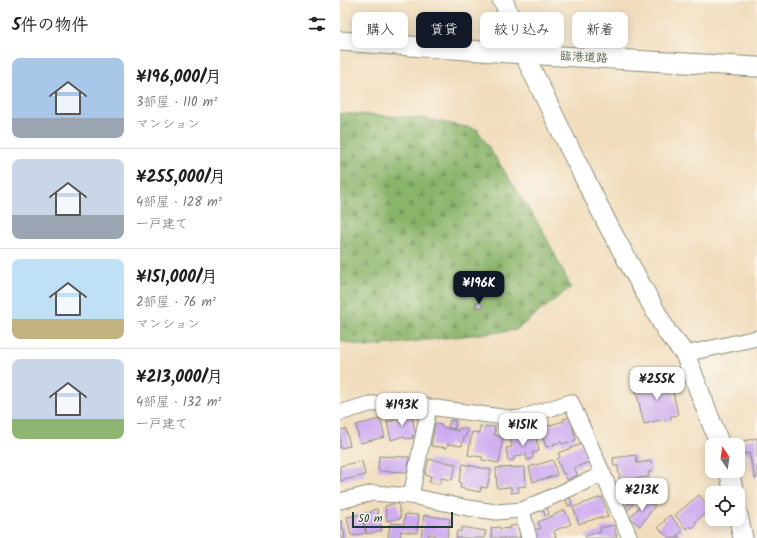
<!DOCTYPE html>
<html lang="ja">
<meta charset="utf-8">
<style>
:root{--surface:#fff;--page:#f6f6f6;--text:#202124;--muted:#757577;--line:#e0e0e0;--accent:#111827}
body{margin:0;font-family:Kalam,"Klee One",sans-serif;background:var(--page);color:var(--text);height:100vh;display:flex;flex-direction:column;font-size:15px;white-space:nowrap}
*{box-sizing:border-box;margin:0}
p{font-size:13px;color:var(--muted)}
.icon{flex:none;width:22px;height:22px;fill:none;stroke:currentColor;stroke-width:2;stroke-linecap:round;stroke-linejoin:round}
.map{position:relative;flex:1;overflow:hidden}
.side{display:flex;flex-direction:column;background:var(--surface);width:340px}
.side>*{flex:none}
.top-card{position:absolute;left:12px;top:12px;width:345px;height:36px;display:flex;gap:8px}
.needle{width:26px;rotate:347deg}
.fabs{position:absolute;left:365px;top:438px;display:grid;gap:8px}
.fabs a{display:grid;place-items:center;width:40px;height:40px;border-radius:8px;background:var(--surface);box-shadow:0 2px 10px #0003;font-size:20px}
.scale{position:absolute;left:12px;bottom:10px;width:101px;box-sizing:border-box;padding-left:4px;border:2px solid #1f3d34;border-top:0;font-size:11px;line-height:14px;white-space:nowrap;color:#1f3d34;-webkit-text-stroke:3px #fbf7ec;paint-order:stroke}
.price{position:absolute;translate:-50% -34px;padding:0 9px;border-radius:8px;background:#fff;color:#222;font-size:13px;line-height:26px;filter:drop-shadow(0 1px 2px #0008)}
.price::after{content:'';position:absolute;left:50%;top:24px;width:12px;height:9px;margin-left:-6px;background:inherit;clip-path:polygon(0 0,100% 0,50% 100%)}
.price.active{background:var(--accent);color:#fff}
ul{padding:0;list-style:none}
li{display:flex;align-items:center;gap:12px;height:100px;padding:0 12px}
li+li{border-top:1px solid var(--line)}
li span{display:grid;place-items:center;flex:none;width:112px;height:80px;border-radius:8px;color:#555}
li>.icon{margin-inline-start:auto}
span .icon{width:48px;height:48px;fill:#fffc;stroke-width:1}
li b{font-size:17px}
h2{display:flex;justify-content:space-between;align-items:center;height:48px;padding:0 12px;font-size:17px}
.chip{padding:0 14px;border-radius:8px;background:var(--surface);box-shadow:0 2px 10px #0003;font-size:14px;line-height:36px}
.chip.active{background:var(--accent);color:#fff}
main{display:flex;flex:1;min-height:0}
.map>svg:first-child{display:block}
.forest{fill:url(#forest-firs);stroke:#547850}
.building{fill:#cdaaf1}
.lines{fill:none;stroke-linecap:round;stroke-linejoin:round}
.minor-casing{stroke:#888d78;stroke-width:17}
.tertiary-casing{stroke:#888d78;stroke-width:21}
.minor{stroke:#fff;stroke-width:15}
.tertiary{stroke:#fff;stroke-width:19}
.labels{text-anchor:middle;stroke-width:3;stroke-linejoin:round;paint-order:stroke}
.street-label{font-size:12px;fill:#1f3d34;stroke:#fbf7ec}
</style>
<main>
<section class="side">
<h2>5件の物件<svg class="icon" aria-label="filters" viewBox="0 0 24 24"><path d="M4 7h16M4 17h16"/><circle cx="9" cy="7" r="2"/><circle cx="15" cy="17" r="2"/></svg></h2>
<ul>
<li><span style="background:linear-gradient(#a9c7e8 75%,#9aa5b1 0)"><svg class="icon" aria-label="home" viewBox="0 0 24 24"><path d="M3 11l9-7 9 7M6 9v11h12V9"/></svg></span><div><b>¥196,000/月</b><p>3部屋 · 110 m²</p><p>マンション</p></div></li>
<li><span style="background:linear-gradient(#c9d6e8 70%,#9aa5b1 0)"><svg class="icon" aria-label="home" viewBox="0 0 24 24"><path d="M3 11l9-7 9 7M6 9v11h12V9"/></svg></span><div><b>¥255,000/月</b><p>4部屋 · 128 m²</p><p>一戸建て</p></div></li>
<li><span style="background:linear-gradient(#bfe0f5 75%,#c2b280 0)"><svg class="icon" aria-label="home" viewBox="0 0 24 24"><path d="M3 11l9-7 9 7M6 9v11h12V9"/></svg></span><div><b>¥151,000/月</b><p>2部屋 · 76 m²</p><p>マンション</p></div></li>
<li><span style="background:linear-gradient(#c9d6e8 75%,#8fb573 0)"><svg class="icon" aria-label="home" viewBox="0 0 24 24"><path d="M3 11l9-7 9 7M6 9v11h12V9"/></svg></span><div><b>¥213,000/月</b><p>4部屋 · 132 m²</p><p>一戸建て</p></div></li>
</ul>
</section>
<div class="map">
<svg width="417" height="538" viewBox="0 0 417 538">
<defs>
<pattern id="forest-firs" width="22" height="20" patternUnits="userSpaceOnUse"><rect width="22" height="20" fill="#8ab46b"/><path d="M5 1l3.5 6h-7zM16 11l3.5 6h-7z" fill="#709459"/></pattern>
</defs>
<rect width="100%" height="100%" fill="#fbf7ec"/>
<filter id="ink" filterUnits="userSpaceOnUse"><feTurbulence type="fractalNoise" baseFrequency=".025" numOctaves="2"/><feDisplacementMap in="SourceGraphic" scale="8" xChannelSelector="R" yChannelSelector="G"/><feConvolveMatrix kernelMatrix="1 2 1 2 8 2 1 2 1" color-interpolation-filters="sRGB"/></filter>
<filter id="wash" filterUnits="userSpaceOnUse"><feTurbulence type="fractalNoise" baseFrequency=".012" numOctaves="4" result="noise"/><feDisplacementMap in="SourceGraphic" scale="16" xChannelSelector="R" yChannelSelector="G"/><feGaussianBlur stdDeviation="0.9" result="paint"/><feColorMatrix in="noise" values="0 0 0 0 0 0 0 0 0 0 0 0 0 0 0 0 0 1.4 0 .05"/><feComposite in="paint" operator="in"/></filter>
<g filter="url(#wash)">
<rect width="100%" height="100%" fill="#f1ddbd"/>
<path class="forest" d="M 0,113 L 81,118 L 137,129 L 203,231 L 231,287 L 176,330 L 26,347 L 0,341 Z"/>
<g id="blocks">
<g class="building">
<path d="M 141,302 L 143,307 L 137,308 L 136,303 Z"/>
<path d="M 315,370 L 317,375 L 311,376 L 310,371 Z"/>
<path d="M 321,376 L 322,380 L 330,378 L 338,415 L 331,416 L 331,420 L 325,421 L 325,419 L 304,424 L 295,386 L 315,381 L 315,378 Z"/>
<path d="M 71,413 L 76,435 L 72,436 L 73,438 L 65,439 L 64,436 L 51,440 L 47,422 L 58,419 L 58,416 Z"/>
<path d="M 230,417 L 236,440 L 222,444 L 221,442 L 213,444 L 214,445 L 206,447 L 200,428 L 224,421 L 223,419 Z"/>
<path d="M 40,419 L 45,437 L 20,443 L 16,425 Z"/>
<path d="M 110,420 L 116,421 L 115,429 L 108,428 Z"/>
<path d="M 95,423 L 101,425 L 101,427 L 118,431 L 119,428 L 127,429 L 126,437 L 124,437 L 122,446 L 108,444 L 107,448 L 91,446 Z"/>
<path d="M 140,426 L 148,427 L 148,426 L 155,427 L 154,435 L 163,437 L 159,463 L 142,460 L 142,457 L 128,455 L 132,432 L 139,433 Z"/>
<path d="M 6,429 L 10,446 L 0,448 L 0,430 Z"/>
<path d="M 195,433 L 199,451 L 192,453 L 193,458 L 187,460 L 186,454 L 174,457 L 174,460 L 168,461 L 166,448 L 172,447 L 170,438 Z"/>
<path d="M 417,438 L 417,478 L 415,479 L 409,453 L 403,454 L 400,442 Z"/>
<path d="M 242,444 L 249,462 L 234,468 L 238,475 L 227,480 L 225,474 L 223,474 L 217,459 L 220,457 L 218,453 Z"/>
<path d="M 296,455 L 297,463 L 311,461 L 312,472 L 308,472 L 309,477 L 280,480 L 278,466 L 274,466 L 273,458 Z"/>
<path d="M 39,456 L 69,457 L 68,472 L 38,471 Z"/>
<path d="M 89,459 L 116,464 L 112,480 L 101,478 L 100,484 L 89,482 L 91,476 L 85,475 Z"/>
<path d="M 213,460 L 217,475 L 193,482 L 189,467 Z"/>
<path d="M 22,461 L 25,475 L 0,481 L 0,466 Z"/>
<path d="M 123,464 L 151,470 L 147,488 L 141,487 L 140,492 L 120,488 L 121,483 L 119,482 Z"/>
<path d="M 185,467 L 186,486 L 178,487 L 179,492 L 171,493 L 171,487 L 157,488 L 156,468 Z"/>
<path d="M 359,495 L 371,509 L 355,522 L 356,524 L 352,528 L 350,526 L 346,529 L 335,515 Z"/>
<path d="M 262,497 L 268,517 L 261,519 L 261,517 L 239,524 L 233,507 Z"/>
<path d="M 230,498 L 232,505 L 228,506 L 226,499 Z"/>
<path d="M 305,499 L 315,506 L 300,526 L 290,518 Z"/>
<path d="M 291,500 L 294,502 L 289,510 L 286,508 Z"/>
<path d="M 58,503 L 61,518 L 47,521 L 45,506 Z"/>
<path d="M 207,507 L 209,514 L 205,516 L 203,508 Z"/>
<path d="M 37,509 L 38,516 L 36,517 L 38,522 L 40,522 L 42,530 L 27,534 L 22,514 L 32,512 L 32,510 Z"/>
<path d="M 225,510 L 231,524 L 214,531 L 216,538 L 197,538 L 194,530 L 201,528 L 198,522 Z"/>
<path d="M 21,514 L 26,533 L 14,536 L 14,535 L 11,535 L 7,517 Z"/>
<path d="M 65,514 L 79,515 L 77,533 L 61,531 L 60,538 L 48,538 L 50,523 L 64,524 Z"/>
<path d="M 84,515 L 110,519 L 107,538 L 95,537 L 95,535 L 89,534 L 88,538 L 81,538 Z"/>
<path d="M 330,515 L 343,531 L 337,535 L 340,538 L 330,538 L 326,534 L 325,535 L 318,527 L 325,521 L 324,520 Z"/>
<path d="M 0,520 L 1,520 L 5,538 L 0,538 Z"/>
<path d="M 179,525 L 180,538 L 152,538 L 151,528 L 160,527 L 160,529 L 171,528 L 170,526 Z"/>
<path d="M 274,525 L 277,538 L 246,538 L 245,536 L 261,532 L 260,528 Z"/>
<path d="M 122,527 L 146,531 L 144,538 L 116,538 L 117,531 L 121,531 Z"/>
</g>
</g>
</g>
<g filter="url(#ink)">
<use href="#blocks" fill-opacity="0" stroke="#888d78" stroke-width="1"/>
<g class="lines">
<g class="minor-casing">
<g id="minor">
<path d="M 345,354 L 417,338"/>
<path d="M 0,413 L 29,404 L 60,403 L 177,419 L 231,402 L 263,474 L 290,538"/>
<path d="M 71,496 L 89,407"/>
<path d="M 0,501 L 33,493 L 71,496 L 128,508 L 156,512 L 182,510 L 263,474"/>
<path d="M 182,510 L 189,538"/>
</g>
</g>
<g class="tertiary-casing">
<g id="tertiary">
<path d="M 162,0 L 164,2 L 184,54 L 228,145 L 269,227 L 327,332 L 345,354 L 380,445"/>
<path d="M 0,41 L 184,54 L 417,67"/>
<path d="M 389,471 L 394,493"/>
<path d="M 398,515 L 403,538"/>
</g>
</g>
<use href="#minor" class="minor"/>
<use href="#tertiary" class="tertiary"/>
</g>
</g>
<g class="labels">
<g class="street-label">
<text transform="translate(244 57) rotate(3)" y="4">臨港道路</text>
</g>
</g>
</svg>
<div class="fabs">
<a><svg class="needle" viewBox="-14 -14 28 28"><path d="M0-13l5 13h-10z" fill="#e53935"/><path d="M0 13l5-13h-10z" fill="#757577"/></svg></a>
<a><svg class="icon" aria-label="locate" viewBox="0 0 24 24"><circle cx="12" cy="12" r="6"/><path d="M12 2v4M12 18v4M2 12h4M18 12h4"/></svg></a>
</div>
<div class="scale">50 m</div>
<b class="price active" style="left:139px;top:305px">¥196K</b>
<b class="price" style="left:317px;top:401px">¥255K</b>
<b class="price" style="left:62px;top:427px">¥193K</b>
<b class="price" style="left:183px;top:447px">¥151K</b>
<b class="price" style="left:302px;top:512px">¥213K</b>
<div class="top-card">
<a class="chip">購入</a>
<a class="chip active">賃貸</a>
<a class="chip">絞り込み</a>
<a class="chip">新着</a>
</div>
</div>
</main>
